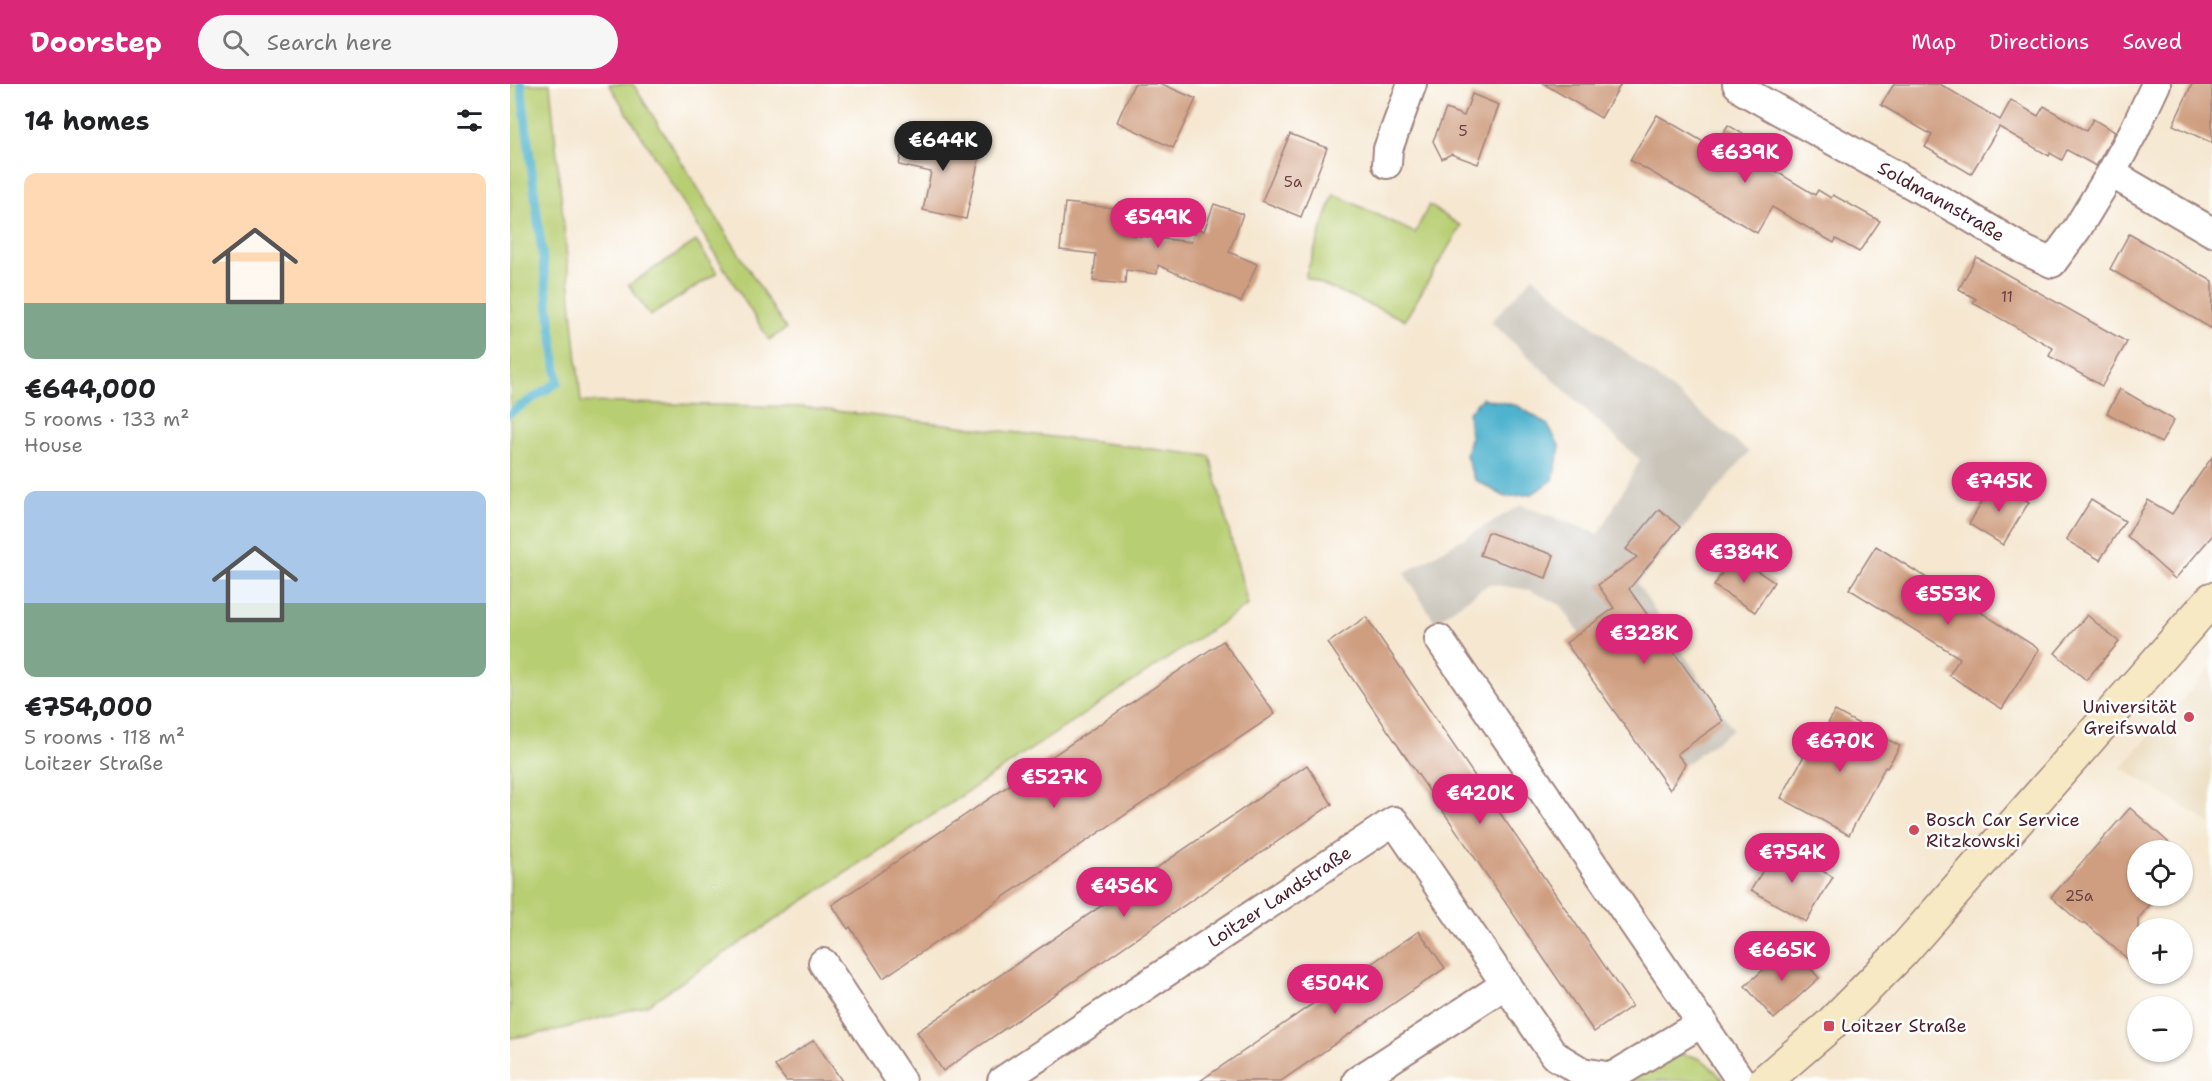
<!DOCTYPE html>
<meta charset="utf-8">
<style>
:root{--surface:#fff;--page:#f6f6f6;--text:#202124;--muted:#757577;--accent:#db2777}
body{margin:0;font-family:"Shantell Sans",sans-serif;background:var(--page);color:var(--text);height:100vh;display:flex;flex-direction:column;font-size:22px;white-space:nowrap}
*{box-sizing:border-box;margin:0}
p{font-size:20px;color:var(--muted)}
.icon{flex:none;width:33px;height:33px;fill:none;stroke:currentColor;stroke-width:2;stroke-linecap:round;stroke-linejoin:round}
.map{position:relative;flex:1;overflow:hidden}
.side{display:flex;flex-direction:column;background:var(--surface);width:510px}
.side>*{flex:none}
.fabs{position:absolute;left:1617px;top:756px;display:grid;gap:12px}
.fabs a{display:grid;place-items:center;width:66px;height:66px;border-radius:50%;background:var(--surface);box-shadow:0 2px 4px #0004;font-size:30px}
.price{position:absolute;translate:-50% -51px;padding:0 14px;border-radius:21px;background:var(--accent);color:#fff;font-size:20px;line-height:39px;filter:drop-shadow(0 2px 3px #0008)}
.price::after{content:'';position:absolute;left:50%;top:36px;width:18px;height:14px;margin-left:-9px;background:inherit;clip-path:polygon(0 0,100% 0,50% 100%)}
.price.selected{background:#222;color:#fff}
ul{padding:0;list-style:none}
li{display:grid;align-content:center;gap:12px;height:318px;padding:0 24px}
li span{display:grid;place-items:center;height:186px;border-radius:12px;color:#555}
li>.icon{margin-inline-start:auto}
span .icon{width:108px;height:108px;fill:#fffc;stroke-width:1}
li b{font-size:26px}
h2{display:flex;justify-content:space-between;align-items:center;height:72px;padding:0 24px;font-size:26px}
header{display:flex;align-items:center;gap:36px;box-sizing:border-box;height:84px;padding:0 30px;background:var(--accent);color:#fff}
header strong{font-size:28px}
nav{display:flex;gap:33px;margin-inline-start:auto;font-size:21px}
.search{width:420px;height:54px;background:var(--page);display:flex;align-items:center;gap:15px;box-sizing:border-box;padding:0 21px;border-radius:33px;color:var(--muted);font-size:22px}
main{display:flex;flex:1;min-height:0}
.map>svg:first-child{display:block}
.built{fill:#e9d9ba}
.industrial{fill:#c9c3b8}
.green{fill:#b8ce72;stroke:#81764e;stroke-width:1.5}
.water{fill:#4fb2ce;stroke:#4c687c;stroke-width:1.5}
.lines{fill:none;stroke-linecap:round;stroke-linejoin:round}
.stream{stroke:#4fb2ce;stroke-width:9}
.building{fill:#cf9e80}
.street-casing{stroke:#a0837e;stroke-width:32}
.secondary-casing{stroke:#a0837e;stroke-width:36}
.street{stroke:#fff;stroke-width:28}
.secondary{stroke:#f6e9c3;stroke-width:33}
.poi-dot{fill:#d1495b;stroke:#fff;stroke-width:2}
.labels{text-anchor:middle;stroke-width:5;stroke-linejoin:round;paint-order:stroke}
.number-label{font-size:15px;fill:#6b3f40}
.street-label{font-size:18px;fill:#4a1f2b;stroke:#fff}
.poi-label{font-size:18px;fill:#4a1f2b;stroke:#fff;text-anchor:start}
</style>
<header>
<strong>Doorstep</strong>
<div class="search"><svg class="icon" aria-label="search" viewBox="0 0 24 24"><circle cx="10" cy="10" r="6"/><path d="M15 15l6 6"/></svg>Search here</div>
<nav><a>Map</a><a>Directions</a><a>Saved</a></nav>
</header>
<main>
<section class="side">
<h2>14 homes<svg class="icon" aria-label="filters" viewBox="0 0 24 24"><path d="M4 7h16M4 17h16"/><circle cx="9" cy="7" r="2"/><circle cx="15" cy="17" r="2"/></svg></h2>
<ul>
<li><span style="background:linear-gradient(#ffd9b3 70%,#7fa58c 0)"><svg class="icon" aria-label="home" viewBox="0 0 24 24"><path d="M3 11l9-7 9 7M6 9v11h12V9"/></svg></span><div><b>€644,000</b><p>5 rooms · 133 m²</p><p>House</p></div></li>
<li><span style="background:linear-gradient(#a9c7e8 60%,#7fa58c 0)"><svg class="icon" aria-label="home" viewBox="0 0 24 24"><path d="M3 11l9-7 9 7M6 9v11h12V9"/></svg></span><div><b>€754,000</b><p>5 rooms · 118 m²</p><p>Loitzer Straße</p></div></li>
</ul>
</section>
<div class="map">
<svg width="1702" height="997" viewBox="0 0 1702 997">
<rect width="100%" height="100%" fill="#fff"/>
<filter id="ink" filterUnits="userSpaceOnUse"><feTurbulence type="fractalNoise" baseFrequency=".0167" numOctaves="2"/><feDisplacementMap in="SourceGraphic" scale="12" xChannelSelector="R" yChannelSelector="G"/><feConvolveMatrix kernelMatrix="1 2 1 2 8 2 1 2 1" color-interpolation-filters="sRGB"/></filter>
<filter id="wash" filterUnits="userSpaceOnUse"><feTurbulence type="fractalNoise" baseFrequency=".008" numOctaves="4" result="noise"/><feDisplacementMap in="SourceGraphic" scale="24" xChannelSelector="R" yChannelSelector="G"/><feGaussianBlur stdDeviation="1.35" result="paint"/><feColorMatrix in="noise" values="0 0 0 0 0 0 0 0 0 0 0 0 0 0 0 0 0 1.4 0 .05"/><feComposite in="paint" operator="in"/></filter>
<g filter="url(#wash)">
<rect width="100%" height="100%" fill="#f5e7d0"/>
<path class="built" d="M 1702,582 L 1702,740 L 1611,684 Z"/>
<path class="industrial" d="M 1023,193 L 1239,368 L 1127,499 L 1223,645 L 1161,691 L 1051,521 L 1019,506 L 979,500 L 925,538 L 894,489 L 1011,421 L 1089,450 L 1130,376 L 981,238 Z"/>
<g class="green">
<path d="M 0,0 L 40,0 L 71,318 L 293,323 L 700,372 L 738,521 L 137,921 L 44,947 L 0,954 Z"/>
<path d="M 99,0 L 123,0 L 276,245 L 259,256 Z"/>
<path d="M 824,110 L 905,149 L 919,121 L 951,142 L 895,236 L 795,193 Z"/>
<path d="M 186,157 L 207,189 L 140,232 L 119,201 Z"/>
<path d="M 1171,970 C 1193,973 1199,980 1213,996 L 1114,997 L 1142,982 Z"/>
</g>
<path class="water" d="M 972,314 L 1008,322 L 1037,340 L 1050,363 L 1043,396 L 1022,410 L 995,413 L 964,395 L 956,371 L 960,354 L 958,329 Z"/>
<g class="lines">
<path class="stream" d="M 0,329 L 48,298 L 11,0"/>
</g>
<g id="blocks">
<g class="building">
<path d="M 624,0 L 652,0 L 686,15 L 663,64 L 607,38 Z"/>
<path d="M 1034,0 L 1111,0 L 1091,34 Z"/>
<path d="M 1384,0 L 1430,0 L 1490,36 L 1501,16 L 1528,32 L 1534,22 L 1576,47 L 1583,35 L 1605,48 L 1586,82 L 1557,66 L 1552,76 L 1540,69 L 1539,72 L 1489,43 L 1461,90 L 1415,63 L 1422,51 L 1371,21 Z"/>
<path d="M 1682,0 L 1702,0 L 1702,59 L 1663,41 Z"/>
<path d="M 962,10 L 989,21 L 968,80 L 941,70 L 932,75 L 923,57 L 936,25 L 954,32 Z"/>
<path d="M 1147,31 L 1204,64 L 1218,41 L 1245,57 L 1237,70 L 1305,111 L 1308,106 L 1321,114 L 1323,111 L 1370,137 L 1349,168 L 1326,155 L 1324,159 L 1262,123 L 1247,149 L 1120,76 Z"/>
<path d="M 396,48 L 471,65 L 456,135 L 413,126 L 421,88 L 389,81 Z"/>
<path d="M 780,50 L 817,64 L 791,133 L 752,117 Z"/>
<path d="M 555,119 L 623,126 L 620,151 L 681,158 L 687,144 L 694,147 L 704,120 L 733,130 L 719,168 L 747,180 L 731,218 L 648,181 L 647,190 L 616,186 L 615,200 L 583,197 L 586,170 L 550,166 Z"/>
<path d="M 1619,150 L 1702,197 L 1702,245 L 1600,185 Z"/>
<path d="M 1466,173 L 1617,258 L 1592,302 L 1539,272 L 1543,264 L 1463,219 L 1466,215 L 1449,205 Z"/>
<path d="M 1610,305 L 1664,336 L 1651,359 L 1597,329 Z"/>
<path d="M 1702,373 L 1702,452 L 1665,495 L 1617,452 L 1638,416 L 1662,430 Z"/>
<path d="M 1485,397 L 1519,418 L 1493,461 L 1459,440 Z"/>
<path d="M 1581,416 L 1615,437 L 1590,476 L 1556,456 Z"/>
<path d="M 1149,425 L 1170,443 L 1119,505 L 1213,637 L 1167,670 L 1175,680 L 1160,706 L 1056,559 L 1104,524 L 1088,501 L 1127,473 L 1116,465 Z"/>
<path d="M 978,448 L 1044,471 L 1036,494 L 970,471 Z"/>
<path d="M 1366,462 L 1529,565 L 1492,625 L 1439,591 L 1450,574 L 1339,505 Z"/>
<path d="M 1223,471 L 1264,498 L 1245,528 L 1204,502 Z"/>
<path d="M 1577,531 L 1609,558 L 1576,596 L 1545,569 Z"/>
<path d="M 856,533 L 1122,922 L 1084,948 L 818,559 Z"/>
<path d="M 713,557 L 765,630 L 373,894 L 340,843 L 338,845 L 322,821 Z"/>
<path d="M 1325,627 L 1390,662 L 1377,684 L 1375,683 L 1339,751 L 1271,714 L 1302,657 L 1307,659 Z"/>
<path d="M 797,681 L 822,720 L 433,987 L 407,948 Z"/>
<path d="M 1620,724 L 1667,766 L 1628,766 L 1628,812 L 1633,812 L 1641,819 L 1628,835 L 1628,884 L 1574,838 L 1572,840 L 1541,813 Z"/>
<path d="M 1268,761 L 1323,793 L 1296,838 L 1241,806 Z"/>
<path d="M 909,847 L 935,884 L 771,997 L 690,997 Z"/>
<path d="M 1280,862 L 1309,894 L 1264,935 L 1235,902 Z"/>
<path d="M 304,956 L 332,997 L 276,997 L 265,982 Z"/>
</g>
</g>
</g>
<g filter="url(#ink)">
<use href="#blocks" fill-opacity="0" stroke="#a0837e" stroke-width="1.5"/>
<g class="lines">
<g class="street-casing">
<g id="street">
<path id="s1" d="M 1227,0 L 1234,7 L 1453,129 L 1514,166 L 1542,179 L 1567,145 L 1601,89 L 1702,148"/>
<path d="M 877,80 L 878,65 L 902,0"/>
<path d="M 1601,89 L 1624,47 L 1646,0"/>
<path d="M 929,555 L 1231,997"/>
<path d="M 313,879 L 391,997"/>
<path id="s2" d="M 492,997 L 884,737 L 1044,971 L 1072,988 L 1102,993 L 1193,938"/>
<path d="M 847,997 L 996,900"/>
</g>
</g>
<g class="secondary-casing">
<path id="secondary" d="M 1255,997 L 1319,942 L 1391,869 L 1702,515"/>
</g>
<use href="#street" class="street"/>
<use href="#secondary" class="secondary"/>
</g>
</g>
<g class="poi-dot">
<circle cx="1679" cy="633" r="6"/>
<circle cx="1404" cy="746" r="6"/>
<rect x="1313" y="936" width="12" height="12" rx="3"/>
</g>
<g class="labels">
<g class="number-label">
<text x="953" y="52">5</text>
<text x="783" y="103">5a</text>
<text x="1497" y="218">11</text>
<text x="1569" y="817">25a</text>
</g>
<g class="street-label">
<text dy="6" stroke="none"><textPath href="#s1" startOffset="236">Soldmannstraße</textPath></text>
<text dy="6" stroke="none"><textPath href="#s2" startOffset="333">Loitzer Landstraße</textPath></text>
</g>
<g class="poi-label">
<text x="1667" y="629" text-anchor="end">Universität<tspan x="1667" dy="21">Greifswald</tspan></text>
<text x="1416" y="742">Bosch Car Service<tspan x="1416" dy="21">Ritzkowski</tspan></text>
<text x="1331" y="948">Loitzer Straße</text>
</g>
</g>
</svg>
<div class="fabs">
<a><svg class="icon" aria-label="locate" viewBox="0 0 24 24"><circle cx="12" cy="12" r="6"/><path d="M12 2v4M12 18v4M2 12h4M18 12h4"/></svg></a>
<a>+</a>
<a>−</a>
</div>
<b class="price selected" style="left:433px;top:88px">€644K</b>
<b class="price" style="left:1235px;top:100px">€639K</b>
<b class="price" style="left:648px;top:165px">€549K</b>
<b class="price" style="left:1489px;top:429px">€745K</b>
<b class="price" style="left:1234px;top:500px">€384K</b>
<b class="price" style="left:1438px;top:542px">€553K</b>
<b class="price" style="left:1134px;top:581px">€328K</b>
<b class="price" style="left:1330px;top:689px">€670K</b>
<b class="price" style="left:544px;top:725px">€527K</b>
<b class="price" style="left:970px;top:741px">€420K</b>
<b class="price" style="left:1282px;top:800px">€754K</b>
<b class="price" style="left:614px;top:834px">€456K</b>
<b class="price" style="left:1272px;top:898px">€665K</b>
<b class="price" style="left:825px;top:931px">€504K</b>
</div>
</main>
